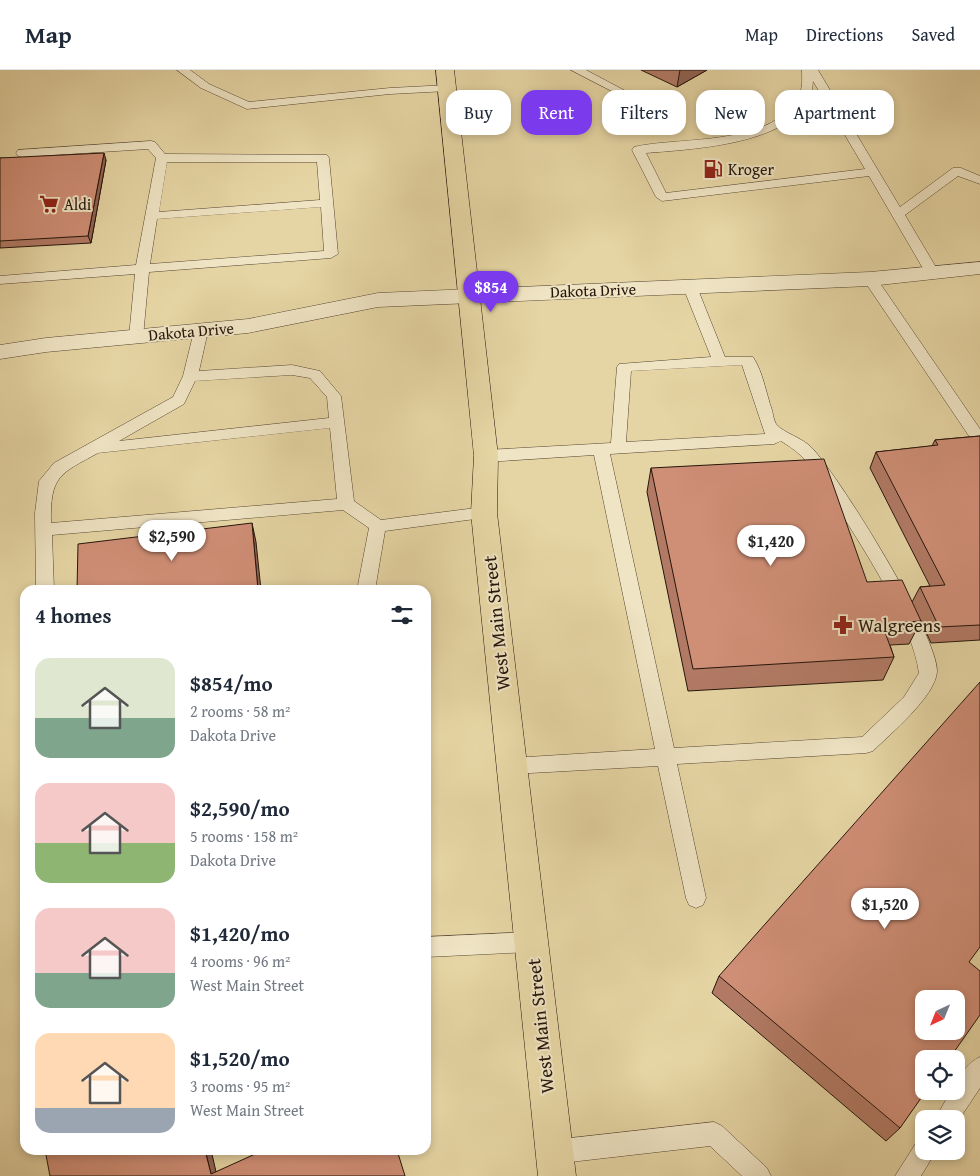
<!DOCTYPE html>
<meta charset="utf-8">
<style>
:root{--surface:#fff;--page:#f2f2f3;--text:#1f2937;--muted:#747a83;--line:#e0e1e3;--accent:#7c3aed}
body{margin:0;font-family:"Gentium Book Plus",serif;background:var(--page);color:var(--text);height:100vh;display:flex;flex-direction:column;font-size:19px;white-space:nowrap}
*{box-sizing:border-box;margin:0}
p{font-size:16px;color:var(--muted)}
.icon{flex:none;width:28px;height:28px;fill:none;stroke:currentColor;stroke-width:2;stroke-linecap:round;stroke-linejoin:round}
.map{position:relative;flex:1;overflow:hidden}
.drawer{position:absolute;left:20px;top:515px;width:411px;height:570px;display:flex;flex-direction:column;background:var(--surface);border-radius:15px;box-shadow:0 2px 8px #0003}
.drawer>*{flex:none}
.guide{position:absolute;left:446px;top:20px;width:459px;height:45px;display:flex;gap:10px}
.needle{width:32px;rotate:223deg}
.controls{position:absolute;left:915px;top:920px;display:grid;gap:10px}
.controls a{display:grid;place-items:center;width:50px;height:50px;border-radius:10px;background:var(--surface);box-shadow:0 2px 8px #0003;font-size:25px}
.price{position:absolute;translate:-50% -42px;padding:0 11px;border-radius:18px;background:#fff;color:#222;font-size:16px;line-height:32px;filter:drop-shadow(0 1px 2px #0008)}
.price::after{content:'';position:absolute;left:50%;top:30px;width:15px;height:11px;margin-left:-8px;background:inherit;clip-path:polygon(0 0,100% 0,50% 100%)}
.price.current{background:var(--accent);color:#fff}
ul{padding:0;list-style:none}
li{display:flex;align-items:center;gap:15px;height:125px;padding:0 15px}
li span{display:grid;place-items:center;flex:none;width:140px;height:100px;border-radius:15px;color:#555}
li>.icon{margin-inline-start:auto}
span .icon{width:60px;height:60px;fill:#fffc;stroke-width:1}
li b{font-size:21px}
h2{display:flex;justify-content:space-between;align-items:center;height:60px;padding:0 15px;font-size:21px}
.chip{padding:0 18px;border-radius:15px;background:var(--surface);box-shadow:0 2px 8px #0003;font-size:18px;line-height:45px}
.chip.current{background:var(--accent);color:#fff}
header{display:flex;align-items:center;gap:30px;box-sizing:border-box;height:70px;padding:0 25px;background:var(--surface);border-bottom:1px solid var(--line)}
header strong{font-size:24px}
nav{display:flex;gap:28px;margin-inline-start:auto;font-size:18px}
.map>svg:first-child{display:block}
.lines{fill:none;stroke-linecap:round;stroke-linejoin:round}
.service-casing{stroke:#554531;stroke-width:1}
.minor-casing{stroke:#554531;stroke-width:1}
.primary-casing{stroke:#25150b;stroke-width:1}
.service{fill:#efe4c4;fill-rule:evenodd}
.minor{fill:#efe4c4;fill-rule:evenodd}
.primary{fill:#e6d5a4;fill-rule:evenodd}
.wall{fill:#b27a65;stroke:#25150b}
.shaded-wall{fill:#916353;stroke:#25150b}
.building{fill:#cf8e76;stroke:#25150b;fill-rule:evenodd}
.labels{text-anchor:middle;stroke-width:4;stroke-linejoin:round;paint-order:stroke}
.far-poi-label{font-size:16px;fill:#25150b;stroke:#efe4c4;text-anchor:start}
.far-street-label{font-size:16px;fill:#25150b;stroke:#efe4c4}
.street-label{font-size:19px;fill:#25150b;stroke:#efe4c4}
.poi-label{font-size:19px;fill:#25150b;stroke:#efe4c4;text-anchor:start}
</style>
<header>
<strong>Map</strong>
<nav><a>Map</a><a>Directions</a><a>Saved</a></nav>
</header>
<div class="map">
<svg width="980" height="1106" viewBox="0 0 980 1106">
<rect width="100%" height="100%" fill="#e6d5a4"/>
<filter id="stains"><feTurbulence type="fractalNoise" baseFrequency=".004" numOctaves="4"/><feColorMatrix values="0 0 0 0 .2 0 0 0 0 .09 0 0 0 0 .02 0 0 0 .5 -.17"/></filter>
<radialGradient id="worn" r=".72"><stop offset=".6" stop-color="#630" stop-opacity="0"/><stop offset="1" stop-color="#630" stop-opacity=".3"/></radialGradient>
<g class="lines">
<g class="service-casing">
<g id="service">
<path d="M 177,0 L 190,0 L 209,14 L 249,32 L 390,18 L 448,15 L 454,18 L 448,21 L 390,24 L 247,39 L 201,18 Z"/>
<path d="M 571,0 L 586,0 L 635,26 L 629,29 L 625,28 Z"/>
<path d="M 802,0 L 818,0 L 900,137 L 953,98 L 961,98 L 980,106 L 980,114 L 958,106 L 905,145 L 940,204 L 938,207 L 928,207 L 869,106 L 662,131 L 656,127 L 632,80 L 634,77 C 680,66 776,78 800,23 C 803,16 802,7 802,0 ZM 813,11 L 865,99 L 666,123 L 646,83 C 691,79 811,75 813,11 Z"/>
<path d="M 151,71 L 155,72 L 165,84 L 327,85 L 329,88 L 338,184 L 331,188 L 149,202 L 143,267 L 141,270 L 131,270 L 129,267 L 135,204 L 0,214 L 0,206 L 136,195 L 156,88 L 148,79 L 22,87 L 18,86 L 16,83 L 18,80 ZM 167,92 L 317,92 L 320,130 L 159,142 ZM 321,137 L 324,181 L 150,194 L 157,149 Z"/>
<path d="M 870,205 L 875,206 L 980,359 L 980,376 L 975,375 L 863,209 Z"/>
<path d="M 690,213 L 697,217 L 725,287 L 753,287 C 763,302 766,323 772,340 C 773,344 774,352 777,355 C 784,363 803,368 812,378 C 839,406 939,567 937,602 C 935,627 890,664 873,681 L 866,683 L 677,694 L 706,828 L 703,835 L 696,838 L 689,835 L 686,828 L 658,696 L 512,704 L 505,702 L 502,696 L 505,690 L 512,688 L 655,679 L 594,385 L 486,392 L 480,390 L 478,386 L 480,382 L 486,380 L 611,373 L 617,297 L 619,294 L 711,287 L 683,217 ZM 742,295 L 765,364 L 626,372 L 631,301 ZM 781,371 C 787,375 794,379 799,384 C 816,399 827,421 839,440 C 866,483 912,553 919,603 L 904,627 L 862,667 L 674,678 L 610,384 L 774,374 Z"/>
<path d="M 201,256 L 206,258 L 208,261 L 199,301 L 292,295 L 320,301 L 341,326 L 354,431 L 381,450 L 484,437 L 490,439 L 492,443 L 490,447 L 385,461 L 375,520 L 357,520 L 369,458 L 343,440 L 52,465 L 54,520 L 36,520 L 35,443 L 39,411 L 54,393 L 173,327 L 183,306 L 194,261 L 196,258 ZM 292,305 L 310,308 L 327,327 L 329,348 L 119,371 L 184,334 L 195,311 ZM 330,358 L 337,429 L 51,453 C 50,405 60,404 98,383 Z"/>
<path d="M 530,862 L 537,865 L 541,872 L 537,879 L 530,882 L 426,887 L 426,867 Z"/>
<path d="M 980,987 L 980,1018 L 956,1054 L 956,1049 L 935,1049 L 951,1021 L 956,1021 C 956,1008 968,992 980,987 Z"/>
<path d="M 714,1052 L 722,1056 L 767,1098 L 771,1106 L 742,1106 L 710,1076 L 553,1094 L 545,1090 L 541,1082 L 545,1074 L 553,1070 Z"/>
<path d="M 924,1069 L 924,1081 L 936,1081 L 921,1106 L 895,1106 L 916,1073 Z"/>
</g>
</g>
<g class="minor-casing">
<path id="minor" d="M 980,192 L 980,204 L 870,216 L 378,237 L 248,263 L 46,282 L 0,289 L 0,275 L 46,268 L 248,249 L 378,223 L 870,202 Z"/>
</g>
<g class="primary-casing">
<path id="primary" d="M 436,0 L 454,0 L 498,386 L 497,443 L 576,1106 L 538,1106 L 471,443 L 474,386 Z"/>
</g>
<use href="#service" class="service"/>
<use href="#minor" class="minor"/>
<use href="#primary" class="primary"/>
</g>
<g class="wall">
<path d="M 641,0 L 707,0 L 677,17 Z"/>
<path d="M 0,88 L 106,90 L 91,173 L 0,178 Z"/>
<path d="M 980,366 L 980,570 L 931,573 L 920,549 L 921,551 L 909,574 L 890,575 L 894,587 L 883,610 L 688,621 L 647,422 L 651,398 L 867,512 L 912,532 L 920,517 L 930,516 L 870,398 L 876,382 L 932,376 L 935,370 Z"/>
<path d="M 969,892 L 900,1058 L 886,1071 L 712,923 L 719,906 Z"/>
</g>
<g class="shaded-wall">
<path d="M 680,0 L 707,0 L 677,17 Z"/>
<path d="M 104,83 L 106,90 L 91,173 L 88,166 Z"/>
<path d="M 252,453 L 256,472 L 261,520 L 258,520 Z"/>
<path d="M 205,1080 L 211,1080 L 217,1106 L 211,1104 Z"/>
</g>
<g class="building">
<path d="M 104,83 L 88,166 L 0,171 L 0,88 Z"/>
<path d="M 980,366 L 980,555 L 939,557 L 920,517 L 945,515 L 876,382 L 938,375 L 935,370 Z"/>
<path d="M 824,389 L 867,512 L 902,510 L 921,551 L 882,554 L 894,587 L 693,599 L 651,398 Z"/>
<path d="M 252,453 L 258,520 L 77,520 L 78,474 Z"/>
<path d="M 980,612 L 980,877 L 969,892 L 980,901 L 980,945 L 949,989 L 924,989 L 924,1021 L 926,1021 L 900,1058 L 719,906 ZM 924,929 L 956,929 L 956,961 L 924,961 Z"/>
<path d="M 45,1080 L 205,1080 L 211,1104 L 264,1080 L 397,1080 L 405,1106 L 50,1106 Z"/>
</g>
<defs>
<g id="fuel-bare" transform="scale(1.5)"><path d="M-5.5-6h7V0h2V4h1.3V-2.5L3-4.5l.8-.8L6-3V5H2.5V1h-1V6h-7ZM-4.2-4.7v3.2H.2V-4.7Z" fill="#8f2418" stroke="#efe4c4" stroke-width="2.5" paint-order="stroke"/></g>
<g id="supermarket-bare" transform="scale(1.5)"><path d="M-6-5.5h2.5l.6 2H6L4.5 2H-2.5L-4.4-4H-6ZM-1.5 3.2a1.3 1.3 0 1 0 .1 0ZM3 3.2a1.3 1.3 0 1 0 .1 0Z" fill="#8f2418" stroke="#efe4c4" stroke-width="2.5" paint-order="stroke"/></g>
<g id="pharmacy-bare" transform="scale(1.5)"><path d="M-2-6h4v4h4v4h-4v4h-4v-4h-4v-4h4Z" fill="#8f2418" stroke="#efe4c4" stroke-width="2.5" paint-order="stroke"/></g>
</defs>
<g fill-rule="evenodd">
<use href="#fuel-bare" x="713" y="99"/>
<use href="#supermarket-bare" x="49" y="134"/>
<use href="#pharmacy-bare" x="843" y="555"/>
</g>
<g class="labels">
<g class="far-poi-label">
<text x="728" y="105">Kroger</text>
<text x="64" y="140">Aldi</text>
</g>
<g class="far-street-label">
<text transform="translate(593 220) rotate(-2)" y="6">Dakota Drive</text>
<text transform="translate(191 261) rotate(-5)" y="6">Dakota Drive</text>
</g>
<g class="street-label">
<text transform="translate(496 553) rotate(-96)" y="7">West Main Street</text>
<text transform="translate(540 956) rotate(-96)" y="7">West Main Street</text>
</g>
<g class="poi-label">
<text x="858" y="562">Walgreens</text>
</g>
</g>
<rect width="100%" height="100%" filter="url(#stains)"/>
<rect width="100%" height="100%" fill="url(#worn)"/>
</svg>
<div class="controls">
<a><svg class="needle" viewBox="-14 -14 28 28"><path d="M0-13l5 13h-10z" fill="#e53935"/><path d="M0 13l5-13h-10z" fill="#747a83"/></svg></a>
<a><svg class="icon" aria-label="locate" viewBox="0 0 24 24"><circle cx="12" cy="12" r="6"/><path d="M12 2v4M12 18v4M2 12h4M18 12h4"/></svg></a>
<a><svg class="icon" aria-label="layers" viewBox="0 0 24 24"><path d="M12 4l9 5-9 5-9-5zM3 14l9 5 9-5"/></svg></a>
</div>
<b class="price current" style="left:491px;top:243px">$854</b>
<b class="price" style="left:172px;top:492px">$2,590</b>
<b class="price" style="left:771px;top:497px">$1,420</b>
<b class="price" style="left:885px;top:860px">$1,520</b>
<div class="guide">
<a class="chip">Buy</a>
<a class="chip current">Rent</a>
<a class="chip">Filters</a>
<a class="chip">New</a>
<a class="chip">Apartment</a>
</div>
<section class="drawer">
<h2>4 homes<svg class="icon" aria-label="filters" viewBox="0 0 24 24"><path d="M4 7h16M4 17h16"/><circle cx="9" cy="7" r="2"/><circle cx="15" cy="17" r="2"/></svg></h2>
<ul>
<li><span style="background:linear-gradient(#dfe7d0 60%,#7fa58c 0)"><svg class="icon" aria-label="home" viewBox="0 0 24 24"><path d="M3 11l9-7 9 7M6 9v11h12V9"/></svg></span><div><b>$854/mo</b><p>2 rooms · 58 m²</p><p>Dakota Drive</p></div></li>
<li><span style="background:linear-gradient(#f6c9c9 60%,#8fb573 0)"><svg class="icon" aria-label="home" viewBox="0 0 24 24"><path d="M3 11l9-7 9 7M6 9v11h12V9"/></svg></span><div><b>$2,590/mo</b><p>5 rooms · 158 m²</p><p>Dakota Drive</p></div></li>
<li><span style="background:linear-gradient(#f6c9c9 65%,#7fa58c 0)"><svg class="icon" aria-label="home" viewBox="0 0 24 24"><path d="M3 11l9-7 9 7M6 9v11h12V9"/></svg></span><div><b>$1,420/mo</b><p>4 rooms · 96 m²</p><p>West Main Street</p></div></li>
<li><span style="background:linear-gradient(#ffd9b3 75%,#9aa5b1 0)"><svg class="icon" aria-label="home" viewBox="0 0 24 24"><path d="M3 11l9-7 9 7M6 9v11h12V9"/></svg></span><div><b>$1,520/mo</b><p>3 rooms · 95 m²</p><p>West Main Street</p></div></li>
</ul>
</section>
</div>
